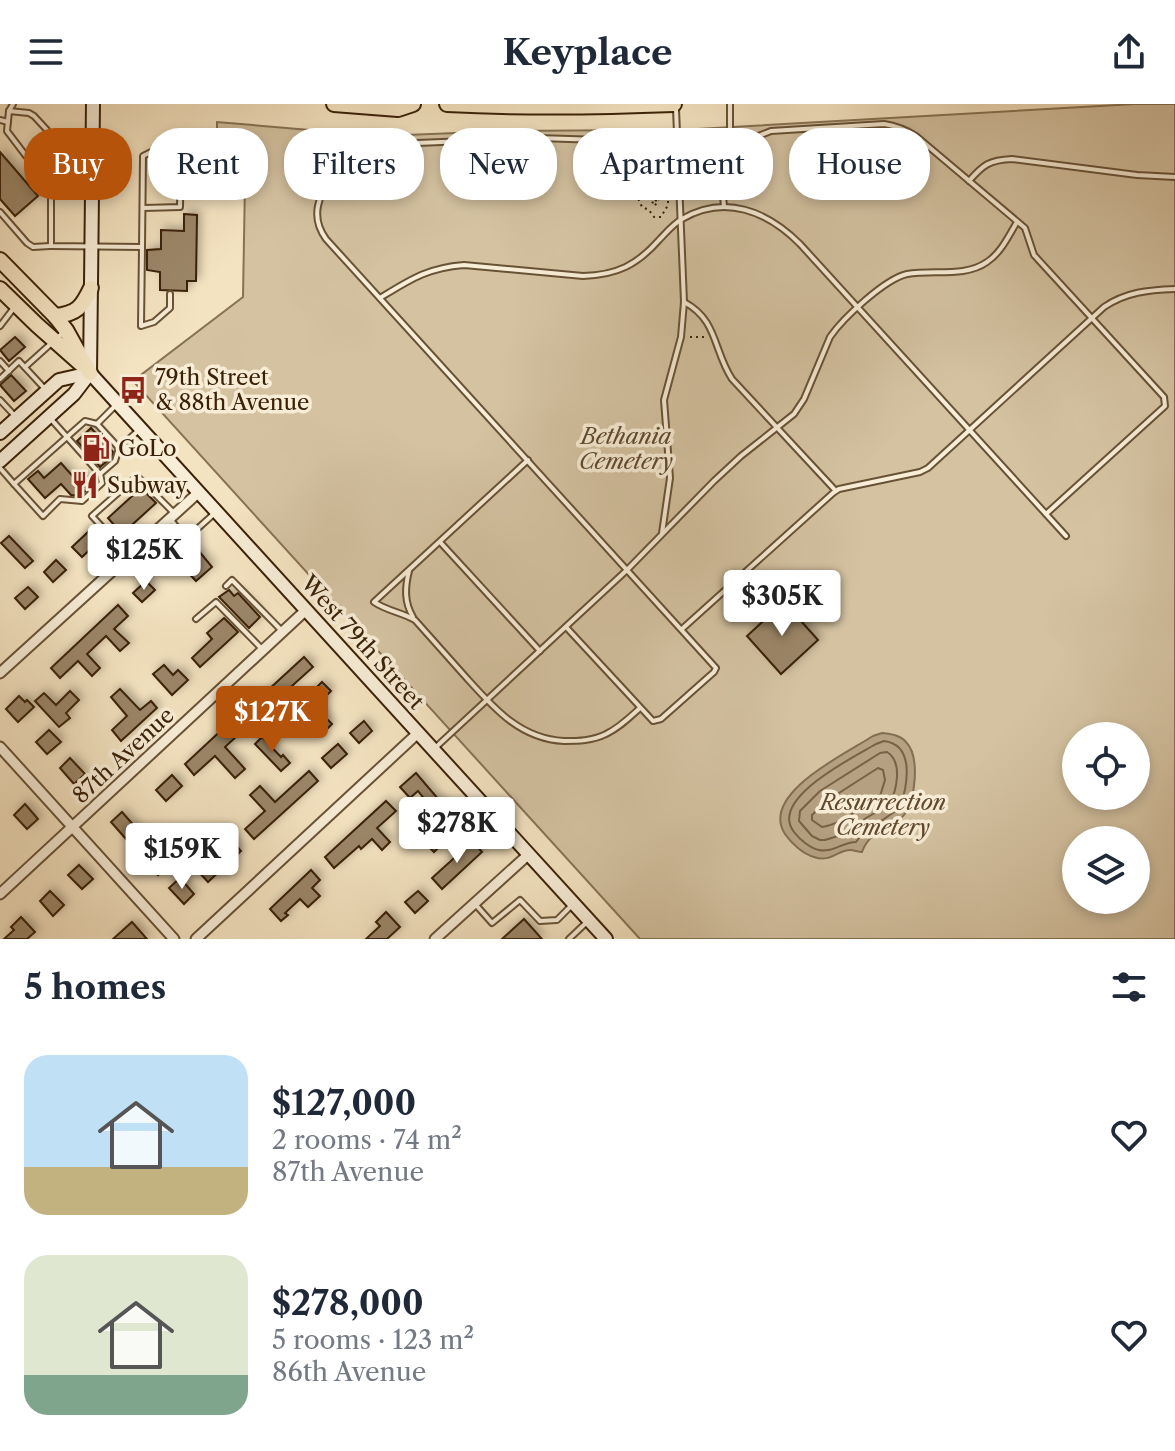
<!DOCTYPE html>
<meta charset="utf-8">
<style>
:root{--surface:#fff;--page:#f2f2f3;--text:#1f2937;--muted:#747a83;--accent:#b45309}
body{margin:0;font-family:"Libre Caslon Text",serif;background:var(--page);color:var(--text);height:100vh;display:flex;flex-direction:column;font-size:30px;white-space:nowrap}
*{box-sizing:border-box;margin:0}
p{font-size:26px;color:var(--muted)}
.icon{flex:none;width:44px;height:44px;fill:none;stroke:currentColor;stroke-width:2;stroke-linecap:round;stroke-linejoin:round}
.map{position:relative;height:835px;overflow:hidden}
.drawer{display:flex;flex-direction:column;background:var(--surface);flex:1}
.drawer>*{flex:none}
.banner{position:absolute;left:24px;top:24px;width:1128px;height:72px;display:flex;gap:16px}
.fabs{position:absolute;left:1062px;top:618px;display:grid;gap:16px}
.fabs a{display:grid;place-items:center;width:88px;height:88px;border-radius:50%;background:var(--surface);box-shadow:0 4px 12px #0003;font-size:40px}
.price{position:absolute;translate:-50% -68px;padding:0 18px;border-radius:8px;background:#fff;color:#222;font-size:26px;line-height:52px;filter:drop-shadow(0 2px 4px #0008)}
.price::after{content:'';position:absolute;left:50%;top:48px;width:24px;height:18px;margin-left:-12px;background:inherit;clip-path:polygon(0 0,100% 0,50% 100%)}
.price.active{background:var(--accent);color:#fff}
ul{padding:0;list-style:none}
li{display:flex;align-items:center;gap:24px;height:200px;padding:0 24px}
li span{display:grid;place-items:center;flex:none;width:224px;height:160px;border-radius:24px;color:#555}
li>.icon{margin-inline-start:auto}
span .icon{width:96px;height:96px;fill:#fffc;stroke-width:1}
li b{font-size:34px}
h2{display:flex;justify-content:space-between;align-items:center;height:96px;padding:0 24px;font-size:34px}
.chip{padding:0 28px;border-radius:32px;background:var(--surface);box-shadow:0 4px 12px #0003;font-size:28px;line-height:72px}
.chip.active{background:var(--accent);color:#fff}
header{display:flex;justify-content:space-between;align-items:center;height:104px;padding:0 24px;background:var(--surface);font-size:36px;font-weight:800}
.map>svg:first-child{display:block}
.green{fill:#d4c2a1;stroke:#877254;stroke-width:2;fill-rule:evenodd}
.water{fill:#b5a182;stroke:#846e51;stroke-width:2}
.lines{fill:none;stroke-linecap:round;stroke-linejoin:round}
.shore{stroke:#786144;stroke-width:2}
.building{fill:#9b8668;stroke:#3a2107;stroke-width:2;filter:url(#shadow)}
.lane-casing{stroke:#685236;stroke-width:8}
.street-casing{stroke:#685236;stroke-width:13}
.secondary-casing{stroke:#3a2107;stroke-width:16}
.primary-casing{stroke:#3a2107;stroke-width:18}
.path{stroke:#3a2107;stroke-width:2;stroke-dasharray:2 4;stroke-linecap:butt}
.lane{stroke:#f8edd7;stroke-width:4}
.street{stroke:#f8edd7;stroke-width:9}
.secondary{stroke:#f8edd7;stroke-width:12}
.primary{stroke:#f4e3c1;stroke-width:14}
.labels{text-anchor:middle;stroke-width:7;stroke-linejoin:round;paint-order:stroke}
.poi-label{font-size:22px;fill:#3a2107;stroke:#f8edd7;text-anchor:start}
.park-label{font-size:22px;font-style:italic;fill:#60492e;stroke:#f8edd7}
.street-label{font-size:22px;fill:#3a2107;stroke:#f8edd7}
</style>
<header><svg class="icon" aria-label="menu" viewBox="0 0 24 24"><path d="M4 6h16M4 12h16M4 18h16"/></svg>Keyplace<svg class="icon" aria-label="share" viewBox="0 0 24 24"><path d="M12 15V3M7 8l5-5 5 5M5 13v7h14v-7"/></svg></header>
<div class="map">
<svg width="1175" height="835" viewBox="0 0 1175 835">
<defs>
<filter id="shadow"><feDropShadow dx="3.5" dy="-3.5" stdDeviation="4" flood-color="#0004"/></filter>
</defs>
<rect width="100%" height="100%" fill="#f4e3c1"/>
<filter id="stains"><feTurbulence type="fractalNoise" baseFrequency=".0025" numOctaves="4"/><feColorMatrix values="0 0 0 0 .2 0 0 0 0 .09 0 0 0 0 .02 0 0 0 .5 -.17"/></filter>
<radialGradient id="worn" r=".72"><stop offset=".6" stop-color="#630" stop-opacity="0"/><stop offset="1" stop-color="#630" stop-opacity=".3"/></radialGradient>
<path class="green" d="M 1135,0 L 1175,0 L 1175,835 L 640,835 L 133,277 L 243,193 L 245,77 L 217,77 L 217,18 L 380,32 L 507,27 L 641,26 L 662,27 ZM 1076,632 L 1136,632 L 1136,692 L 1076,692 ZM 1076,736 L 1136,736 L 1136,796 L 1076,796 Z"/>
<path class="water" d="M 882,629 C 891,630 900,631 906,638 C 920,652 916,696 904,711 C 891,727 870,725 862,748 C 858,748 854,746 850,746 C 838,746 830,759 814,753 C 803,750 791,739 785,730 C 759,690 847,649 873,632 Z"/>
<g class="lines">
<g class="shore">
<path d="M 884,637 C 916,641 907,683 900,704 L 862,730 L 856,738 C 843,738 832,749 819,746 C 810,744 800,736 794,728 C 768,695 854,653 876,640 Z"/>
<path d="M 887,648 C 903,658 897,686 889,701 L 866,714 L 851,728 L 825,736 L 820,736 L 812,732 L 799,717 L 800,707 L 820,687 L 880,649 Z"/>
<path d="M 878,664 L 883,666 L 885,676 L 880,692 C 860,703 843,720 822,723 L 812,716 L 812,711 L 828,696 Z"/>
</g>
</g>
<g class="building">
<path d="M 710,41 L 710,49 L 713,49 L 714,85 L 712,85 L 712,91 L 699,92 L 699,86 L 696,86 L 692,42 Z"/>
<path d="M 0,48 L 38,92 L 15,112 L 0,95 Z"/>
<path d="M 184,110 L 197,111 L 196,177 L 187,177 L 187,187 L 160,186 L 160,168 L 147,166 L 147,146 L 161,145 L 161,126 L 184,127 Z"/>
<path d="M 15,233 L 25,243 L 9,257 L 0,246 Z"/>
<path d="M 11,271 L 26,287 L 14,297 L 0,281 Z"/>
<path d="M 91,324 L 113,348 L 111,354 L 100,363 L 77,337 Z"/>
<path d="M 61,359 L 77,377 L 85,370 L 94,379 L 80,392 L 71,391 L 61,380 L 45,394 L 28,375 L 38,367 L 44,374 Z"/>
<path d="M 141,384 L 156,399 L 122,430 L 108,414 Z"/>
<path d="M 88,428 L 98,438 L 82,453 L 72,443 Z"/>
<path d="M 9,432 L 33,457 L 25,464 L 1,439 Z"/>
<path d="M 198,446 L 212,463 L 196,477 L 181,461 Z"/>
<path d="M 56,456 L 66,466 L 53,478 L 44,468 Z"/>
<path d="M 146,477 L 155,486 L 142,498 L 133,489 Z"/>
<path d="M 28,483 L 38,493 L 25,505 L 15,494 Z"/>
<path d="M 229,486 L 234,492 L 238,489 L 260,513 L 249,524 L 219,493 Z"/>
<path d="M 784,498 L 818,536 L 781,570 L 747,532 Z"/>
<path d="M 118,501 L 128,512 L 114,525 L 129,539 L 120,547 L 106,532 L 87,550 L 100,564 L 92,572 L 78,557 L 60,574 L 51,564 Z"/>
<path d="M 224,514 L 238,528 L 200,563 L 192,554 L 212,535 L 207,529 Z"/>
<path d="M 304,553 L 313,563 L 252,618 L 243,609 Z"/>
<path d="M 164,561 L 173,571 L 178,566 L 188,576 L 172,591 L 153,570 Z"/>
<path d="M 322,578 L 331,587 L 315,603 L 332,620 L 325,627 L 300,600 Z"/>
<path d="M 120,585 L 140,606 L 151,597 L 157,604 L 121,637 L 112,626 L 127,612 L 111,593 Z"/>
<path d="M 70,587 L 79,596 L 66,609 L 70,614 L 59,623 L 35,597 L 44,589 L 56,601 Z"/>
<path d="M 19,592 L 25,598 L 27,596 L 34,603 L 18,618 L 6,605 Z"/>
<path d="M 364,617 L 372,627 L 359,639 L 350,629 Z"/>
<path d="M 228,620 L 238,631 L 225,643 L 245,665 L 235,674 L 215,652 L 194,671 L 185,660 Z"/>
<path d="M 49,626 L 61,638 L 47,650 L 36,638 Z"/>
<path d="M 262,633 L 281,653 L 283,651 L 290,659 L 281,667 L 255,640 Z"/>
<path d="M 338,640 L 347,650 L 331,664 L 322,654 Z"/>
<path d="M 70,654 L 85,670 L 74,680 L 60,664 Z"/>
<path d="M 309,667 L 318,677 L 254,735 L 245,725 L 265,707 L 250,691 L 260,682 L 275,698 Z"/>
<path d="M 416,669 L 445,703 L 437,711 L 418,687 L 410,694 L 400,683 Z"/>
<path d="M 172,671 L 182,682 L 166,697 L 156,686 Z"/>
<path d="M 386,697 L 396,707 L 377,724 L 390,738 L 382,746 L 372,735 L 361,745 L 359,742 L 334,764 L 325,753 Z"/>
<path d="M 25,700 L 38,715 L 27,725 L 14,711 Z"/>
<path d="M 122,708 L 144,733 L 133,743 L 111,718 Z"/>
<path d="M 446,717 L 455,727 L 434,748 L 424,738 Z"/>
<path d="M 232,737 L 241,747 L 208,778 L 198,767 Z"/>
<path d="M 473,737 L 482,748 L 442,785 L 432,774 Z"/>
<path d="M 156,749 L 168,762 L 158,771 L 146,758 Z"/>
<path d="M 79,761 L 93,775 L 82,785 L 68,771 Z"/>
<path d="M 311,766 L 320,776 L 312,784 L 320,792 L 308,803 L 300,795 L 285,809 L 288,811 L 281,817 L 270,805 Z"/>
<path d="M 180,774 L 194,790 L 184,800 L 169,784 Z"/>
<path d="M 50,787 L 64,801 L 53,812 L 40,797 Z"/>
<path d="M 418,787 L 428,797 L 415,809 L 405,798 Z"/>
<path d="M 386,808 L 400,823 L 387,835 L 366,835 L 380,822 L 376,818 Z"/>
<path d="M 21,813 L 35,828 L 27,835 L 4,835 L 14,826 L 11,823 Z"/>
<path d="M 524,815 L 542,835 L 502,835 Z"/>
<path d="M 132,818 L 147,835 L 113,835 Z"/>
</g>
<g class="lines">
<g class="lane-casing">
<g id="lane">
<path d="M 13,0 L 9,7 L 7,27 L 26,52 L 47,74 L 51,94 L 51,142 L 142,143 L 141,222 L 154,218 L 170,204 L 170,190"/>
<path d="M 9,7 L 29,9 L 34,12 L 47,26 L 55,37 L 60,69 L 58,74 L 49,78"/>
<path d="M 0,16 L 8,18"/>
<path d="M 730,43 L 771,27 L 884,20 C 897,22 905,25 916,32 L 1025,124 L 1034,151 L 1164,293 L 1165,302 L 1046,410"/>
<path d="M 969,77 C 983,61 989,56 1012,55 L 1137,71 L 1175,73"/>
<path d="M 724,102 L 721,73 L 724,57 L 730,43 L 730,0"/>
<path d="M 0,108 L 27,139 L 33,143 L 50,142"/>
<path d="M 142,143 L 143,52 L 163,42 L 181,42 L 180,103 L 144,104"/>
<path d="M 380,194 C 411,175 427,164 464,161 L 583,172 C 617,171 637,161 659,136 C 666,129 673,120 682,115 C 725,90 767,107 800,140 L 1066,432"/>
<path d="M 684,198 C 718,216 713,246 732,275 L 835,386"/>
<path d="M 0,222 L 13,205"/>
<path d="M 0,257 L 9,267"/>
<path d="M 25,263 L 65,227"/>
<path d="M 0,275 L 19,257 L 45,285"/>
<path d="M 0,296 L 15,312"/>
<path d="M 116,301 L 97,320 L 119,344 L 139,326"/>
<path d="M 50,314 L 100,370 L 115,357 L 119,344"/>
<path d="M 528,356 L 374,498 C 387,507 401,508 415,516 C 431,534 448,553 464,571 C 492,602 519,635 564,637 C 578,637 592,637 606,630 C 619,624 629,614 640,604"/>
<path d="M 0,364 L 14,380 L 85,317 L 97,320"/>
<path d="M 14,380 L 43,412 L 60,395 L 82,397 L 102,379 L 100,370"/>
<path d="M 171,416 L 186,435 L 216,408"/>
<path d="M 662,429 L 670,374 L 664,296 L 681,233 L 684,198 L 676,5"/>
<path d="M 440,438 L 540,547"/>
<path d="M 128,451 L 92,412 L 137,372 L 173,408"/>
<path d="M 409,467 C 405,483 404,498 413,513"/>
<path d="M 226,482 L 232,476 L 281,526"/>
<path d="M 196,515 L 216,498 L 261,544"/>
<path d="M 566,523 L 653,617 L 661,615 L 714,568 L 716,564 L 326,135 C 295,93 353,45 392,40 L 538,34 L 601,36 C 617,38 626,52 641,58 C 652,64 666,67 678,70"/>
<path d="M 682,525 L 833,389 L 839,385 L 920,368 L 928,364 L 1104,203 C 1126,188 1148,186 1175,185"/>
<path d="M 435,644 L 628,465 L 714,377 L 741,352 L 794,310 L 804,295 L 830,233 C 843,214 885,175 907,170 C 933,165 964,174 987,158 C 1001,149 1009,131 1017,118"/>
<path d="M 476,801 L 492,819 L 520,796 L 540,817 L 557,816 L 572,801"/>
<path d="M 569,835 L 587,818"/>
</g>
</g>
<g class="street-casing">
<g id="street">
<path d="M 0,569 L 199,388"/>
<path d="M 0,643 L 174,835"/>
<path d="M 0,790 L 306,506"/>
<path d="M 196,835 L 418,629"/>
<path d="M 435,835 L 529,750"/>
</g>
</g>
<g class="secondary-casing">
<g id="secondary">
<path d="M 90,269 L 606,835"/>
<path d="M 90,269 L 93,0"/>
<path d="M 0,329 L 59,276 L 90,269"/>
<path d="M 0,357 L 74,290 L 90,269"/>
</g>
</g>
<g class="primary-casing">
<g id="primary">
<path d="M 334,0 L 398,5 L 413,0"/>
<path d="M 447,0 C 523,4 598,3 674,0"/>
<path d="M 0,156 L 55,212 L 66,226 L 90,269"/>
<path d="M 0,185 L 37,221 L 81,260"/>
<path d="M 55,212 C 77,210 82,203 91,184"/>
</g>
</g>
<g class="path">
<path d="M 604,44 L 620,53 L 638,69 L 651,69 L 657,73 L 668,89 L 668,101 L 661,113 L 654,113 L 649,106 L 642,103 L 636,90 L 630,87 L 625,71 L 599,50 L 601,45 Z"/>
<path d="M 616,58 L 620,61 L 616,64 L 613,61 Z"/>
<path d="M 655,96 L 658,98 L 654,102 L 652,97 Z"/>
<path d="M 658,96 L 667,87"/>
<path d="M 690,233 L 704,233"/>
</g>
<use href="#lane" class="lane"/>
<use href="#street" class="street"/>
<use href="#secondary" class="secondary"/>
<use href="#primary" class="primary"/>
</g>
<defs>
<g id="bus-bare" transform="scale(2.16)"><path d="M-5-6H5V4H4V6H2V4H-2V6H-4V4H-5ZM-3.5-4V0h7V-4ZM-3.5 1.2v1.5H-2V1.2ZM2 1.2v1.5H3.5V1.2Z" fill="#8f2418" stroke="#f8edd7" stroke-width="2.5" paint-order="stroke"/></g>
<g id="fuel-bare" transform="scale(2.16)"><path d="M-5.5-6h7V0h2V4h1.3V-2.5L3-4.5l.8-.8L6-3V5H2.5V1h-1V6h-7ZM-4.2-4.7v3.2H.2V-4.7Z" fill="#8f2418" stroke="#f8edd7" stroke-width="2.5" paint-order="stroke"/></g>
<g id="restaurant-bare" transform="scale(2.16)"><path d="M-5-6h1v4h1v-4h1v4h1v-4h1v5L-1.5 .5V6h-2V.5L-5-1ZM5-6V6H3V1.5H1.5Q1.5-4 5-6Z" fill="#8f2418" stroke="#f8edd7" stroke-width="2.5" paint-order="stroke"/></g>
</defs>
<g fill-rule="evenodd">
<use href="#bus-bare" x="133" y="286"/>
<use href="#fuel-bare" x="96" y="344"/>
<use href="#restaurant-bare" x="85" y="381"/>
</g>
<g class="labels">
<g class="poi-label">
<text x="155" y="281">79th Street<tspan x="155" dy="25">&amp; 88th Avenue</tspan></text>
<text x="118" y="352">GoLo</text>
<text x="107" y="389">Subway</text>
</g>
<g class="park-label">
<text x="626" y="340">Bethania<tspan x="626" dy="25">Cemetery</tspan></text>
<text x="883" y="706">Resurrection<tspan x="883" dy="25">Cemetery</tspan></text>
</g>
<g class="street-label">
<text transform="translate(363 538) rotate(48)" y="8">West 79th Street</text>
<text transform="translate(123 651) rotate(-43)" y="8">87th Avenue</text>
</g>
</g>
<rect width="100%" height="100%" filter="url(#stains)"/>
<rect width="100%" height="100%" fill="url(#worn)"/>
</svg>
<div class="fabs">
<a><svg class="icon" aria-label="locate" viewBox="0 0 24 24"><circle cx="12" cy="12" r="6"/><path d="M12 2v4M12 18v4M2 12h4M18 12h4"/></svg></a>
<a><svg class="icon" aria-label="layers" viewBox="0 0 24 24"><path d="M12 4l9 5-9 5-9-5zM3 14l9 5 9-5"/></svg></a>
</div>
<b class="price" style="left:144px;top:488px">$125K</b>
<b class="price" style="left:782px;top:534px">$305K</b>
<b class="price active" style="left:272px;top:650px">$127K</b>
<b class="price" style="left:457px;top:761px">$278K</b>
<b class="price" style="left:182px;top:787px">$159K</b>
<div class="banner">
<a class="chip active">Buy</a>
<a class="chip">Rent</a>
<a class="chip">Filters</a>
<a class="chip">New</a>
<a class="chip">Apartment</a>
<a class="chip">House</a>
</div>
</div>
<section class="drawer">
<h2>5 homes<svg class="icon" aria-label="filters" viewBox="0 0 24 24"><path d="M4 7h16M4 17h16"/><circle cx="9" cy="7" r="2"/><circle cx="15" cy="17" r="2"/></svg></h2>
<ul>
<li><span style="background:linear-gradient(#bfe0f5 70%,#c2b280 0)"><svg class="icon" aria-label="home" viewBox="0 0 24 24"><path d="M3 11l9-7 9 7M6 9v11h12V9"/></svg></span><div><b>$127,000</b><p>2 rooms · 74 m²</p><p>87th Avenue</p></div><svg class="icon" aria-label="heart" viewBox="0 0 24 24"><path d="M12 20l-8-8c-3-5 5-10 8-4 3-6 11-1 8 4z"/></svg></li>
<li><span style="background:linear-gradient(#dfe7d0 75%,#7fa58c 0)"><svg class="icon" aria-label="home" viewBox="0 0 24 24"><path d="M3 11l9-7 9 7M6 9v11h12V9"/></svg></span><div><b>$278,000</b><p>5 rooms · 123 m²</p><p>86th Avenue</p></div><svg class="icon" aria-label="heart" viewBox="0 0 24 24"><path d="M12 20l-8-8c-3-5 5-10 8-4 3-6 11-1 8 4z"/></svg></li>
</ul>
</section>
